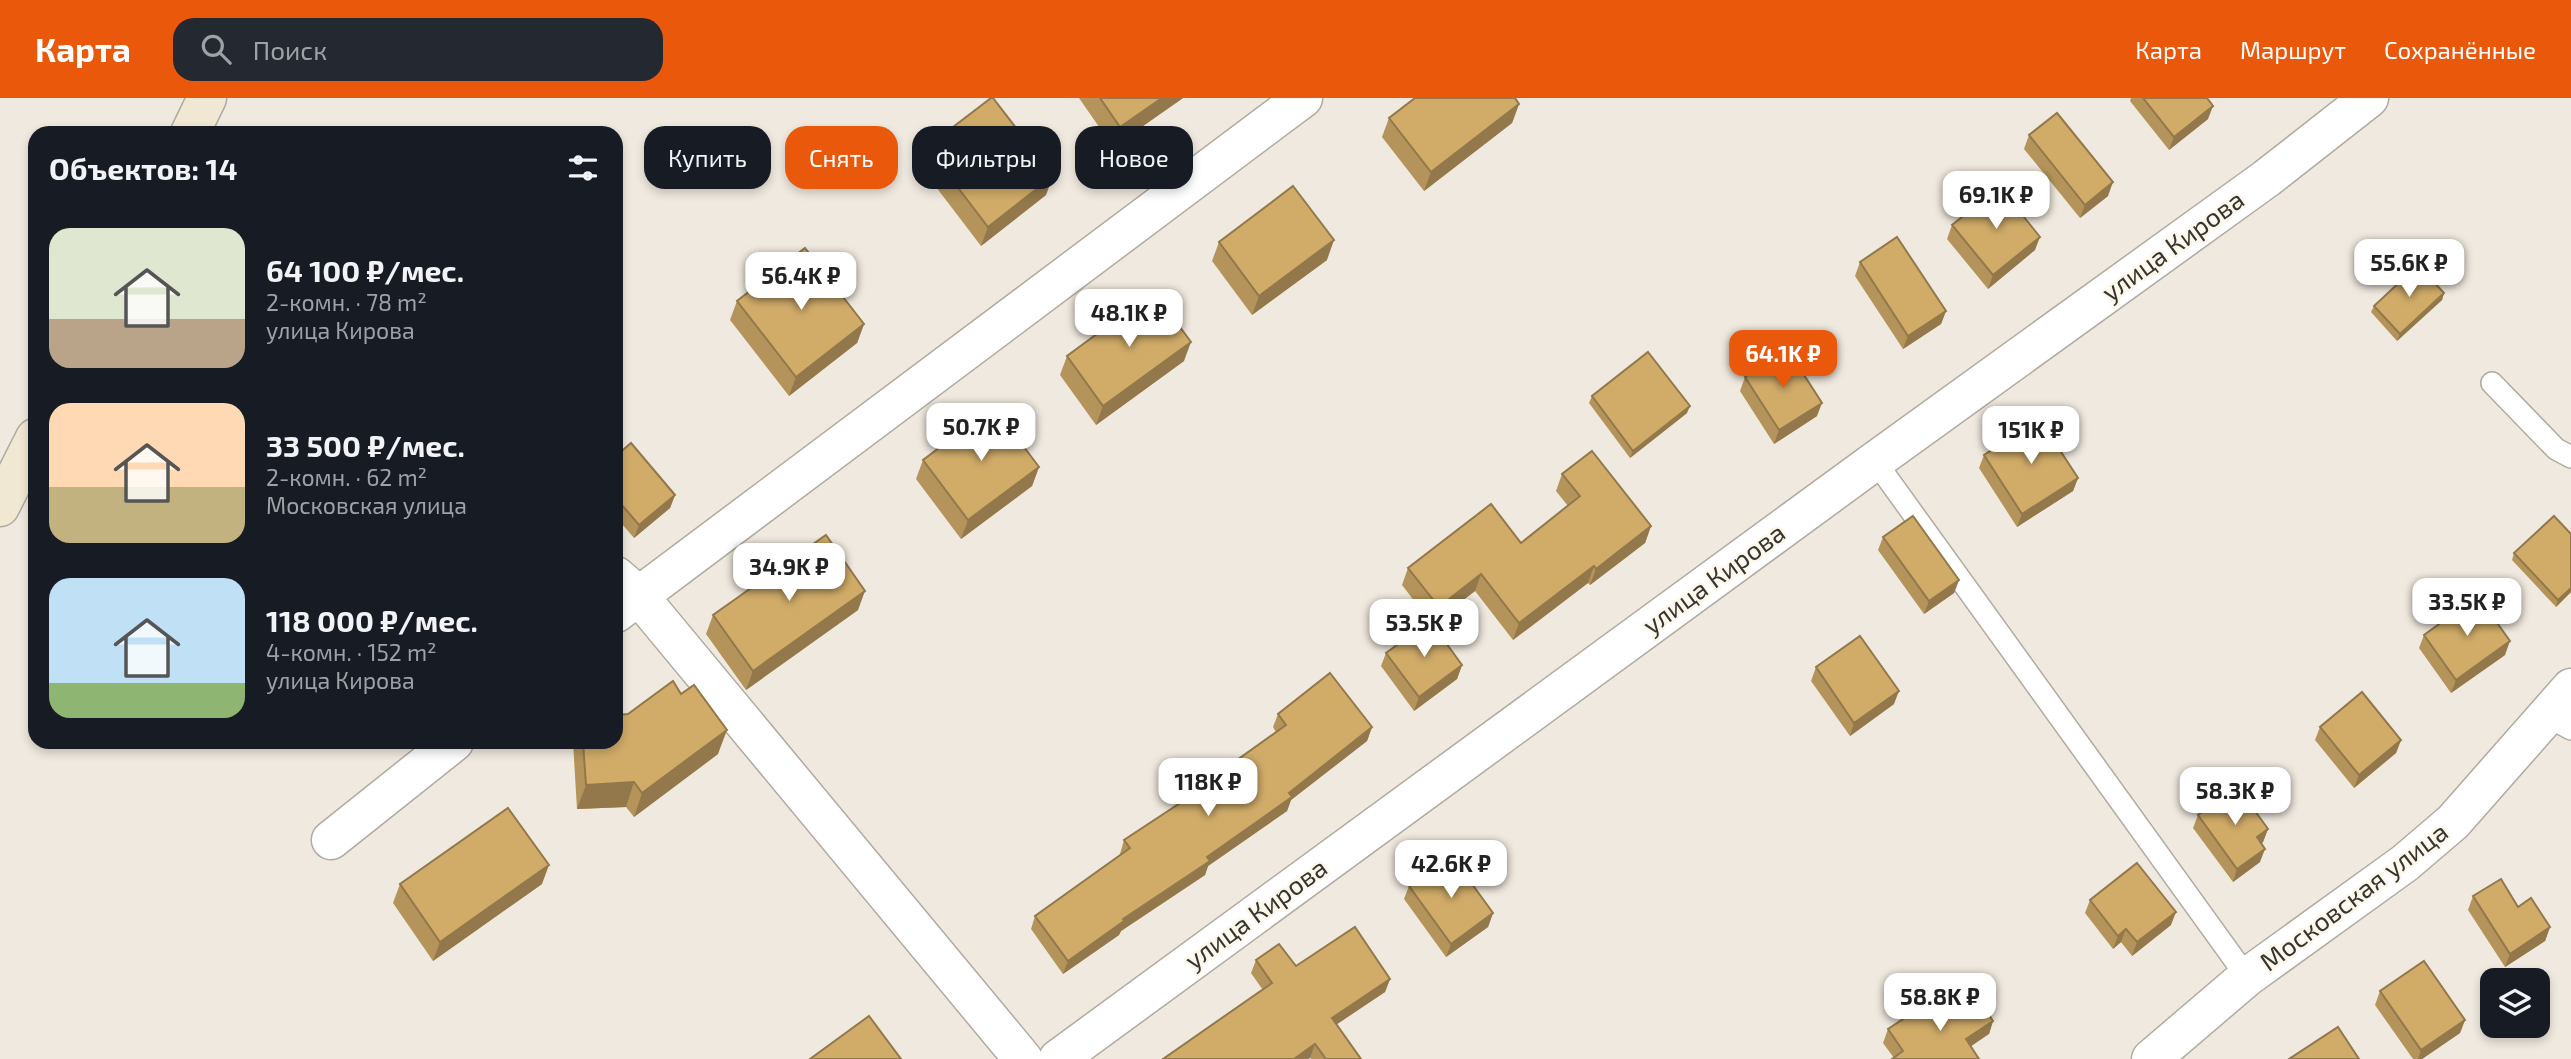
<!DOCTYPE html>
<html lang="ru">
<meta charset="utf-8">
<style>
:root{--surface:#171b24;--page:#242831;--text:#f1f3f6;--muted:#9ea1a6;--accent:#ea580c}
body{margin:0;font-family:"Exo 2",sans-serif;background:var(--page);color:var(--text);height:100vh;display:flex;flex-direction:column;font-size:26px;white-space:nowrap}
*{box-sizing:border-box;margin:0}
p{font-size:23px;color:var(--muted)}
.icon{flex:none;width:38px;height:38px;fill:none;stroke:currentColor;stroke-width:2;stroke-linecap:round;stroke-linejoin:round}
.map{position:relative;flex:1;overflow:hidden}
.sheet{position:absolute;left:28px;top:28px;width:595px;height:623px;display:flex;flex-direction:column;background:var(--surface);border-radius:21px;box-shadow:0 4px 10px #0003}
.sheet>*{flex:none}
.hud{position:absolute;left:644px;top:28px;width:665px;height:63px;display:flex;gap:14px}
.controls{position:absolute;left:2480px;top:870px;display:grid;gap:14px}
.controls a{display:grid;place-items:center;width:70px;height:70px;border-radius:14px;background:var(--surface);box-shadow:0 4px 10px #0003;font-size:35px}
.price{position:absolute;translate:-50% -60px;padding:0 16px;border-radius:14px;background:#fff;color:#222;font-size:23px;line-height:46px;filter:drop-shadow(0 2px 4px #0008)}
.price::after{content:'';position:absolute;left:50%;top:42px;width:21px;height:16px;margin-left:-10px;background:inherit;clip-path:polygon(0 0,100% 0,50% 100%)}
.price.selected{background:var(--accent);color:#fff}
ul{padding:0;list-style:none}
li{display:flex;align-items:center;gap:21px;height:175px;padding:0 21px}
li span{display:grid;place-items:center;flex:none;width:196px;height:140px;border-radius:21px;color:#555}
li>.icon{margin-inline-start:auto}
span .icon{width:84px;height:84px;fill:#fffc;stroke-width:1}
li b{font-size:30px}
h2{display:flex;justify-content:space-between;align-items:center;height:84px;padding:0 21px;font-size:30px}
.tag{padding:0 24px;border-radius:21px;background:var(--surface);box-shadow:0 4px 10px #0003;font-size:24px;line-height:63px}
.tag.selected{background:var(--accent);color:#fff}
header{display:flex;align-items:center;gap:42px;box-sizing:border-box;height:98px;padding:0 35px;background:var(--accent);color:#fff}
header strong{font-size:33px}
nav{display:flex;gap:38px;margin-inline-start:auto;font-size:24px}
.search{width:490px;height:63px;background:var(--page);display:flex;align-items:center;gap:18px;box-sizing:border-box;padding:0 24px;border-radius:21px;color:var(--muted);font-size:26px}
.map>svg:first-child{display:block}
.lines{fill:none;stroke-linecap:round;stroke-linejoin:round}
.service-casing{stroke:#b0aaa0;stroke-width:24}
.minor-casing{stroke:#b0aaa0;stroke-width:41}
.secondary-casing{stroke:#b0aaa0;stroke-width:41}
.service{stroke:#fff;stroke-width:21}
.minor{stroke:#fff;stroke-width:38}
.secondary{stroke:#f1e8d4;stroke-width:38}
.wall{fill:#b4945a}
.shaded-wall{fill:#92784a}
.building{fill:#d1ac69;stroke:#92784a;stroke-width:2}
.labels{text-anchor:middle;stroke-width:5;stroke-linejoin:round;paint-order:stroke}
.street-label{font-size:26px;fill:#373531;stroke:#fdf7ec}
</style>
<header>
<strong>Карта</strong>
<div class="search"><svg class="icon" aria-label="search" viewBox="0 0 24 24"><circle cx="10" cy="10" r="6"/><path d="M15 15l6 6"/></svg>Поиск</div>
<nav><a>Карта</a><a>Маршрут</a><a>Сохранённые</a></nav>
</header>
<div class="map">
<svg width="2571" height="961" viewBox="0 0 2571 961">
<rect width="100%" height="100%" fill="#f0e9df"/>
<g class="lines">
<g class="service-casing">
<g id="service">
<path d="M 2492,285 L 2556,351 L 2571,359"/>
<path d="M 1875,363 L 2247,879"/>
<path d="M 2547,618 L 2571,631"/>
</g>
</g>
<g class="minor-casing">
<g id="minor">
<path d="M 616,478 L 638,497 L 1023,961"/>
<path d="M 616,515 L 1303,0"/>
<path d="M 331,742 L 454,644"/>
<path d="M 1058,961 L 1875,363 L 2267,80 L 2369,0"/>
<path d="M 2151,961 L 2247,879 L 2405,765 L 2453,724 L 2571,590"/>
</g>
</g>
<g class="secondary-casing">
<g id="secondary">
<path d="M 190,35 L 207,0"/>
<path d="M 0,409 L 35,340"/>
</g>
</g>
<use href="#service" class="service"/>
<use href="#minor" class="minor"/>
<use href="#secondary" class="secondary"/>
</g>
<g class="wall">
<path d="M 1079,0 L 1183,0 L 1113,49 Z"/>
<path d="M 2131,0 L 2207,0 L 2208,21 L 2169,52 L 2130,3 Z"/>
<path d="M 1519,6 L 1512,25 L 1424,93 L 1382,39 L 1389,20 Z"/>
<path d="M 2029,37 L 2108,98 L 2080,120 L 2024,51 Z"/>
<path d="M 927,49 L 1046,97 L 981,148 L 920,68 Z"/>
<path d="M 1952,127 L 2035,152 L 1988,191 L 1947,141 Z"/>
<path d="M 1219,144 L 1327,162 L 1252,217 L 1212,163 Z"/>
<path d="M 1860,164 L 1946,213 L 1941,226 L 1903,251 L 1855,178 Z"/>
<path d="M 2444,195 L 2442,202 L 2397,243 L 2371,214 L 2374,208 Z"/>
<path d="M 737,203 L 864,226 L 857,245 L 789,298 L 730,222 Z"/>
<path d="M 1067,258 L 1184,263 L 1096,327 L 1060,277 Z"/>
<path d="M 1745,279 L 1817,318 L 1774,346 L 1740,293 Z"/>
<path d="M 1592,298 L 1687,315 L 1630,360 L 1589,305 Z"/>
<path d="M 1984,357 L 2078,380 L 2073,393 L 2017,429 L 1979,370 Z"/>
<path d="M 616,358 L 675,397 L 670,410 L 634,440 L 616,419 Z"/>
<path d="M 923,362 L 1039,369 L 1032,388 L 961,441 L 916,381 Z"/>
<path d="M 1562,376 L 1651,428 L 1645,445 L 1590,487 L 1588,485 L 1513,542 L 1475,493 L 1432,526 L 1402,487 L 1408,470 L 1521,445 L 1568,408 L 1556,393 Z"/>
<path d="M 2571,436 L 2571,494 L 2556,509 L 2512,462 L 2514,455 Z"/>
<path d="M 1883,439 L 1959,482 L 1954,495 L 1924,516 L 1878,452 Z"/>
<path d="M 858,512 L 746,592 L 706,536 L 713,517 Z"/>
<path d="M 2424,537 L 2505,557 L 2451,595 L 2419,550 Z"/>
<path d="M 1386,555 L 1462,567 L 1457,581 L 1414,613 L 1381,568 Z"/>
<path d="M 1816,569 L 1894,606 L 1850,638 L 1811,583 Z"/>
<path d="M 1278,616 L 1372,629 L 1367,643 L 1291,702 L 1287,713 L 1208,768 L 1205,777 L 1121,833 L 1119,837 L 1063,876 L 1031,831 L 1035,818 L 1120,757 L 1120,756 L 1124,742 L 1214,683 L 1216,677 L 1276,634 L 1273,629 Z"/>
<path d="M 2320,629 L 2401,642 L 2396,655 L 2354,690 L 2315,642 Z"/>
<path d="M 573,644 L 616,644 L 718,656 L 634,719 L 626,709 L 577,711 Z"/>
<path d="M 2198,717 L 2268,731 L 2263,744 L 2261,746 L 2260,764 L 2233,784 L 2193,730 Z"/>
<path d="M 400,786 L 542,786 L 433,863 L 393,805 Z"/>
<path d="M 1409,788 L 1493,815 L 1488,829 L 1446,859 L 1404,801 Z"/>
<path d="M 2473,798 L 2518,809 L 2550,829 L 2545,843 L 2505,869 L 2468,812 Z"/>
<path d="M 2090,802 L 2171,827 L 2132,858 L 2121,844 L 2113,851 L 2085,815 Z"/>
<path d="M 1256,862 L 1296,868 L 1390,881 L 1385,894 L 1336,926 L 1361,961 L 1311,961 L 1251,875 Z"/>
<path d="M 2380,893 L 2465,922 L 2460,935 L 2422,961 L 2413,961 L 2375,907 Z"/>
<path d="M 1993,923 L 1989,936 L 1894,960 L 1883,945 L 1888,931 L 1942,924 Z"/>
</g>
<g class="shaded-wall">
<path d="M 1162,0 L 1183,0 L 1113,49 L 1120,29 Z"/>
<path d="M 1519,6 L 1512,25 L 1424,93 L 1431,74 Z"/>
<path d="M 2213,8 L 2208,21 L 2169,52 L 2174,39 Z"/>
<path d="M 1053,78 L 1046,97 L 981,148 L 988,129 Z"/>
<path d="M 2113,84 L 2108,98 L 2080,120 L 2085,107 Z"/>
<path d="M 2040,139 L 2035,152 L 1988,191 L 1993,177 Z"/>
<path d="M 1334,142 L 1327,162 L 1252,217 L 1259,198 Z"/>
<path d="M 2444,195 L 2442,202 L 2397,243 L 2400,236 Z"/>
<path d="M 1946,213 L 1941,226 L 1903,251 L 1908,238 Z"/>
<path d="M 864,226 L 857,245 L 789,298 L 796,279 Z"/>
<path d="M 1191,244 L 1184,263 L 1096,327 L 1103,308 Z"/>
<path d="M 1822,305 L 1817,318 L 1774,346 L 1779,332 Z"/>
<path d="M 1690,308 L 1687,315 L 1630,360 L 1633,353 Z"/>
<path d="M 1039,369 L 1032,388 L 961,441 L 968,422 Z"/>
<path d="M 2078,380 L 2073,393 L 2017,429 L 2022,416 Z"/>
<path d="M 675,397 L 670,410 L 634,440 L 639,427 Z"/>
<path d="M 1651,428 L 1645,445 L 1590,487 L 1596,471 Z"/>
<path d="M 1594,468 L 1588,485 L 1513,542 L 1519,525 Z"/>
<path d="M 1481,476 L 1475,493 L 1432,526 L 1439,509 Z"/>
<path d="M 1959,482 L 1954,495 L 1924,516 L 1929,503 Z"/>
<path d="M 2571,490 L 2571,494 L 2556,509 L 2558,502 Z"/>
<path d="M 865,493 L 858,512 L 746,592 L 753,573 Z"/>
<path d="M 2510,543 L 2505,557 L 2451,595 L 2456,582 Z"/>
<path d="M 1462,567 L 1457,581 L 1414,613 L 1419,599 Z"/>
<path d="M 1899,593 L 1894,606 L 1850,638 L 1854,625 Z"/>
<path d="M 1372,629 L 1367,643 L 1291,702 L 1287,713 L 1208,768 L 1205,777 L 1121,833 L 1119,837 L 1063,876 L 1068,863 L 1207,759 Z"/>
<path d="M 727,632 L 718,656 L 634,719 L 642,695 Z"/>
<path d="M 2401,642 L 2396,655 L 2354,690 L 2359,677 Z"/>
<path d="M 634,684 L 626,709 L 577,711 L 586,687 Z"/>
<path d="M 2268,731 L 2263,744 L 2252,753 L 2257,739 Z"/>
<path d="M 2265,751 L 2260,764 L 2233,784 L 2237,771 Z"/>
<path d="M 549,767 L 542,786 L 433,863 L 440,844 Z"/>
<path d="M 2176,814 L 2171,827 L 2132,858 L 2137,844 Z"/>
<path d="M 1493,815 L 1488,829 L 1446,859 L 1451,846 Z"/>
<path d="M 2550,829 L 2545,843 L 2505,869 L 2510,856 Z"/>
<path d="M 2126,831 L 2121,844 L 2113,851 L 2118,838 Z"/>
<path d="M 1390,881 L 1385,894 L 1327,933 L 1332,920 Z"/>
<path d="M 2465,922 L 2460,935 L 2422,961 L 2418,961 L 2421,952 Z"/>
<path d="M 1993,923 L 1989,936 L 1961,955 L 1966,941 Z"/>
<path d="M 1315,946 L 1310,960 L 1308,961 L 1294,961 Z"/>
</g>
<g class="building">
<path d="M 991,0 L 993,0 L 1053,78 L 988,129 L 927,49 Z"/>
<path d="M 1100,0 L 1162,0 L 1120,29 Z"/>
<path d="M 1415,0 L 1515,0 L 1519,6 L 1431,74 L 1389,20 Z"/>
<path d="M 2143,0 L 2207,0 L 2213,8 L 2174,39 Z"/>
<path d="M 2057,15 L 2113,84 L 2085,107 L 2029,37 Z"/>
<path d="M 1293,88 L 1334,142 L 1259,198 L 1219,144 Z"/>
<path d="M 2000,89 L 2040,139 L 1993,177 L 1952,127 Z"/>
<path d="M 1897,139 L 1946,213 L 1908,238 L 1860,164 Z"/>
<path d="M 805,150 L 864,226 L 796,279 L 737,203 Z"/>
<path d="M 2418,167 L 2444,195 L 2400,236 L 2374,208 Z"/>
<path d="M 1154,194 L 1191,244 L 1103,308 L 1067,258 Z"/>
<path d="M 1788,252 L 1822,305 L 1779,332 L 1745,279 Z"/>
<path d="M 1648,254 L 1690,308 L 1633,353 L 1592,298 Z"/>
<path d="M 994,309 L 1039,369 L 968,422 L 923,362 Z"/>
<path d="M 2039,320 L 2078,380 L 2022,416 L 1984,357 Z"/>
<path d="M 631,345 L 675,397 L 639,427 L 616,400 L 616,358 Z"/>
<path d="M 1592,353 L 1651,428 L 1596,471 L 1594,468 L 1519,525 L 1481,476 L 1439,509 L 1408,470 L 1491,406 L 1521,445 L 1580,398 L 1562,376 Z"/>
<path d="M 1913,418 L 1959,482 L 1929,503 L 1883,439 Z"/>
<path d="M 2554,418 L 2571,436 L 2571,490 L 2558,502 L 2514,455 Z"/>
<path d="M 826,437 L 865,493 L 753,573 L 713,517 Z"/>
<path d="M 2478,498 L 2510,543 L 2456,582 L 2424,537 Z"/>
<path d="M 1430,523 L 1462,567 L 1419,599 L 1386,555 Z"/>
<path d="M 1860,538 L 1899,593 L 1854,625 L 1816,569 Z"/>
<path d="M 1330,575 L 1372,629 L 1289,695 L 1292,699 L 1207,759 L 1210,763 L 1123,821 L 1124,823 L 1068,863 L 1035,818 L 1130,750 L 1124,742 L 1218,680 L 1216,677 L 1286,627 L 1278,616 Z"/>
<path d="M 673,583 L 681,596 L 694,587 L 727,632 L 642,695 L 634,684 L 586,687 L 583,644 L 616,644 L 616,617 L 628,616 Z"/>
<path d="M 2362,594 L 2401,642 L 2359,677 L 2320,629 Z"/>
<path d="M 2237,688 L 2268,731 L 2257,739 L 2265,751 L 2237,771 L 2198,717 Z"/>
<path d="M 508,710 L 549,767 L 440,844 L 400,786 Z"/>
<path d="M 1451,757 L 1493,815 L 1451,846 L 1409,788 Z"/>
<path d="M 2137,765 L 2176,814 L 2137,844 L 2126,831 L 2118,838 L 2090,802 Z"/>
<path d="M 2501,781 L 2518,809 L 2531,800 L 2550,829 L 2510,856 L 2473,798 Z"/>
<path d="M 1355,829 L 1390,881 L 1332,920 L 1361,961 L 1326,961 L 1315,946 L 1294,961 L 1163,961 L 1272,885 L 1256,862 L 1279,846 L 1296,868 Z"/>
<path d="M 2424,863 L 2465,922 L 2421,952 L 2380,893 Z"/>
<path d="M 1978,900 L 1993,923 L 1966,941 L 1979,961 L 1892,961 L 1903,953 L 1888,931 L 1929,904 L 1942,924 Z"/>
<path d="M 869,918 L 901,961 L 810,961 Z"/>
<path d="M 2338,929 L 2359,961 L 2289,961 Z"/>
</g>
<g class="labels">
<g class="street-label">
<text transform="translate(2173 148) rotate(-36)" y="9">улица Кирова</text>
<text transform="translate(1714 481) rotate(-36)" y="9">улица Кирова</text>
<text transform="translate(2354 799) rotate(-37)" y="9">Московская улица</text>
<text transform="translate(1256 816) rotate(-36)" y="9">улица Кирова</text>
</g>
</g>
</svg>
<div class="controls">
<a><svg class="icon" aria-label="layers" viewBox="0 0 24 24"><path d="M12 4l9 5-9 5-9-5zM3 14l9 5 9-5"/></svg></a>
</div>
<b class="price" style="left:1996px;top:133px">69.1K ₽</b>
<b class="price" style="left:2409px;top:201px">55.6K ₽</b>
<b class="price" style="left:801px;top:214px">56.4K ₽</b>
<b class="price" style="left:1129px;top:251px">48.1K ₽</b>
<b class="price selected" style="left:1783px;top:292px">64.1K ₽</b>
<b class="price" style="left:981px;top:365px">50.7K ₽</b>
<b class="price" style="left:2031px;top:368px">151K ₽</b>
<b class="price" style="left:789px;top:505px">34.9K ₽</b>
<b class="price" style="left:2467px;top:540px">33.5K ₽</b>
<b class="price" style="left:1424px;top:561px">53.5K ₽</b>
<b class="price" style="left:1208px;top:720px">118K ₽</b>
<b class="price" style="left:2235px;top:729px">58.3K ₽</b>
<b class="price" style="left:1451px;top:802px">42.6K ₽</b>
<b class="price" style="left:1940px;top:935px">58.8K ₽</b>
<div class="hud">
<a class="tag">Купить</a>
<a class="tag selected">Снять</a>
<a class="tag">Фильтры</a>
<a class="tag">Новое</a>
</div>
<section class="sheet">
<h2>Объектов: 14<svg class="icon" aria-label="filters" viewBox="0 0 24 24"><path d="M4 7h16M4 17h16"/><circle cx="9" cy="7" r="2"/><circle cx="15" cy="17" r="2"/></svg></h2>
<ul>
<li><span style="background:linear-gradient(#dfe7d0 65%,#b9a48a 0)"><svg class="icon" aria-label="home" viewBox="0 0 24 24"><path d="M3 11l9-7 9 7M6 9v11h12V9"/></svg></span><div><b>64 100 ₽/мес.</b><p>2-комн. · 78 m²</p><p>улица Кирова</p></div></li>
<li><span style="background:linear-gradient(#ffd9b3 60%,#c2b280 0)"><svg class="icon" aria-label="home" viewBox="0 0 24 24"><path d="M3 11l9-7 9 7M6 9v11h12V9"/></svg></span><div><b>33 500 ₽/мес.</b><p>2-комн. · 62 m²</p><p>Московская улица</p></div></li>
<li><span style="background:linear-gradient(#bfe0f5 75%,#8fb573 0)"><svg class="icon" aria-label="home" viewBox="0 0 24 24"><path d="M3 11l9-7 9 7M6 9v11h12V9"/></svg></span><div><b>118 000 ₽/мес.</b><p>4-комн. · 152 m²</p><p>улица Кирова</p></div></li>
</ul>
</section>
</div>
